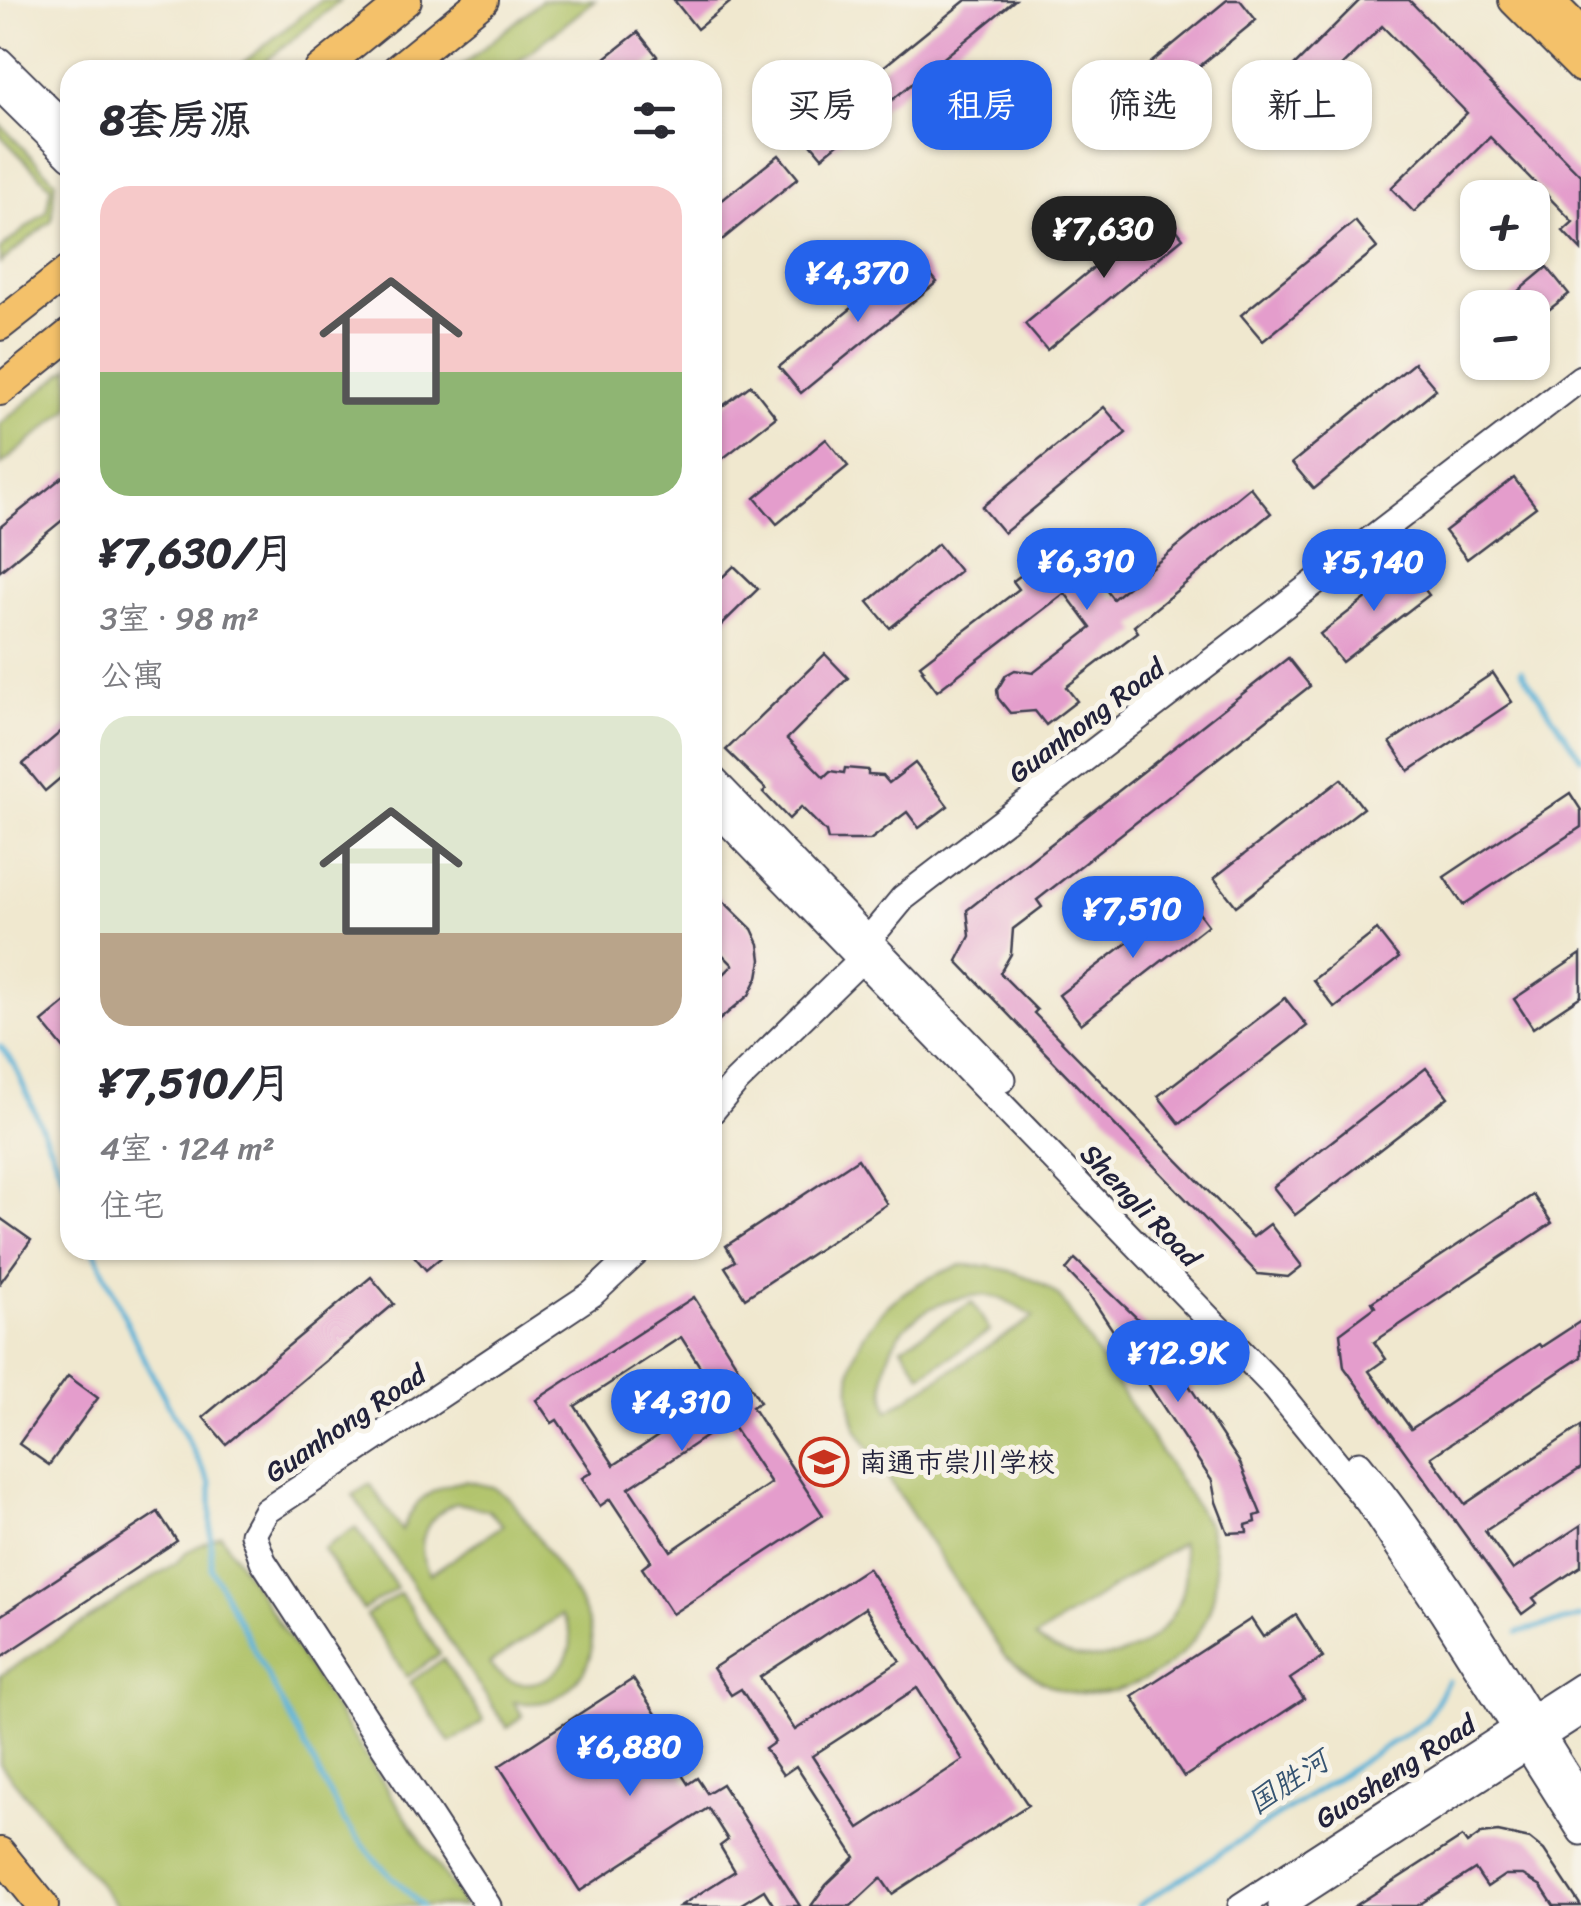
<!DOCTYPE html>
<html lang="zh">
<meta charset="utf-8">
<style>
:root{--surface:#fff;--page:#f7f7f7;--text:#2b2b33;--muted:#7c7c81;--accent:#2563eb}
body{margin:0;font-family:Sriracha,"LXGW WenKai TC",sans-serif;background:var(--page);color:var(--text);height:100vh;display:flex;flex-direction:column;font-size:38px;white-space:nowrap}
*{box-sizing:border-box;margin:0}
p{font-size:32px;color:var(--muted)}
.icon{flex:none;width:55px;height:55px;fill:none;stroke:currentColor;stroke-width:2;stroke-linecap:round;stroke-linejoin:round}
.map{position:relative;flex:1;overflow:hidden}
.panel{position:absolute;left:60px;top:60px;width:662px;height:1200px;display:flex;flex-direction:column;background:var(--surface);border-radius:30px;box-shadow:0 2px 8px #0004}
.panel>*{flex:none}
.top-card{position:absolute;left:752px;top:60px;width:678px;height:90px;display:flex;gap:20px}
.tools{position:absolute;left:1460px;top:180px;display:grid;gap:20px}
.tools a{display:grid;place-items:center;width:90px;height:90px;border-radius:20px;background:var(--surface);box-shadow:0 2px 8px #0004;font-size:50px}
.price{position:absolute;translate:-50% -85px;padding:0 22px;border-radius:35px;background:var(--accent);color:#fff;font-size:32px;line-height:65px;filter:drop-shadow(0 2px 5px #0008)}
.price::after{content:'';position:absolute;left:50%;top:60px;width:30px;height:22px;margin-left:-15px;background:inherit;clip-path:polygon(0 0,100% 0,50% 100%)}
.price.active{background:#222;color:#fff}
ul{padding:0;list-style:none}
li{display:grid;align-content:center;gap:20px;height:530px;padding:0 40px}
li span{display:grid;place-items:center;height:310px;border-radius:30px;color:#555}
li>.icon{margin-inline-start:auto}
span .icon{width:180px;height:180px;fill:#fffc;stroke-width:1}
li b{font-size:42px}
h2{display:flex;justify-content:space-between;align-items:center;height:120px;padding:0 40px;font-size:42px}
.pill{padding:0 35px;border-radius:30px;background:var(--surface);box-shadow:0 2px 8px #0004;font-size:35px;line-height:90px}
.pill.active{background:var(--accent);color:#fff}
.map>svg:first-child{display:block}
.green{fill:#adc165;stroke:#687250;stroke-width:2.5;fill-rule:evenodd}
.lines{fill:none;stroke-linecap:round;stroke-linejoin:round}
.stream{stroke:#5bb2d7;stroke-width:5}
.building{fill:#e49dcc;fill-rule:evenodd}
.minor-casing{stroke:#414051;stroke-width:29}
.major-casing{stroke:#414051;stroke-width:34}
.minor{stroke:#fff;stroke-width:25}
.major{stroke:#f4c16b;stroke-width:30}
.labels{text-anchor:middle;stroke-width:10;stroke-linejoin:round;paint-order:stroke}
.street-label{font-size:28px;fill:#22223b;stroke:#f7f3e8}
.poi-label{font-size:28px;fill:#22223b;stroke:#f7f3e8;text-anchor:start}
.water-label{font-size:30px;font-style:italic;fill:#365472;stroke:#f7f3e8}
</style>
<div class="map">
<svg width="1581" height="1906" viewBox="0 0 1581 1906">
<rect width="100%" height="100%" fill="#f7f3e8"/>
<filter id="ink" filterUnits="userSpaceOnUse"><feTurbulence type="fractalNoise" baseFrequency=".01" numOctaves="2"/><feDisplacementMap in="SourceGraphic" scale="20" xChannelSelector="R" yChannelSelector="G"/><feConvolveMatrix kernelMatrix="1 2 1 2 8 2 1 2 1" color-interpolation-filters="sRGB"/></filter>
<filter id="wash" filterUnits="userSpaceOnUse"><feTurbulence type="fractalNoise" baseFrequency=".0048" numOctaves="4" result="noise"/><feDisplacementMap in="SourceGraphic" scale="40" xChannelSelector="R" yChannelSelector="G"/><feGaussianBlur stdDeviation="2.25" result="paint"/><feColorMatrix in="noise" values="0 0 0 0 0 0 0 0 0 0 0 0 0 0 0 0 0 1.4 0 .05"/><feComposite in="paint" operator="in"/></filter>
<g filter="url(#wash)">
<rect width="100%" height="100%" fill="#f0e8cf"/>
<g class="green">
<path d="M 321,0 L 341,0 L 255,70 L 234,70 Z"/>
<path d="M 542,0 L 595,0 L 508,70 L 457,70 Z"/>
<path d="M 0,124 L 55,181 L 52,220 L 0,263 L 0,249 L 46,212 L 51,187 L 0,135 Z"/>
<path d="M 70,367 L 70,408 L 0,466 L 0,424 Z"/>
<path d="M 962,1265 C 1000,1265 1030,1273 1060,1297 L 1208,1525 C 1215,1552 1220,1582 1210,1609 C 1192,1663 1129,1699 1074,1693 C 1049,1690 1025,1670 1005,1657 L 857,1430 C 829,1345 887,1289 962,1265 ZM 984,1295 L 1003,1299 L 1034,1317 L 888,1411 C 870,1342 918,1298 984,1295 ZM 1181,1543 C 1205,1631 1107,1692 1035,1638 Z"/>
<path d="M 972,1302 L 990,1331 L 921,1375 L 902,1347 Z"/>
<path d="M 465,1481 L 493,1487 L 510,1499 C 526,1519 540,1541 554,1563 C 578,1598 612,1641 576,1681 C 558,1702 540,1706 514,1702 L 523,1716 L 507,1728 L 353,1495 L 370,1484 L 402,1531 C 413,1500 433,1486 465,1481 ZM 457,1503 L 488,1510 L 503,1525 L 430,1574 C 412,1545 426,1514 457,1503 ZM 561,1615 C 596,1656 529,1714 489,1664 Z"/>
<path d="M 356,1527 L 397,1588 L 363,1610 L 323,1549 Z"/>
<path d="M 221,1535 L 464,1906 L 117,1906 L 0,1764 L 0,1676 L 177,1562 L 186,1552 Z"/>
<path d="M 400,1593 L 440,1654 L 407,1677 L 366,1615 Z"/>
<path d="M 443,1659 L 484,1721 L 450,1743 L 410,1682 Z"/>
</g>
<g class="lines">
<g class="stream">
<path d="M 1521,670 L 1581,758"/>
<path d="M 0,1046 L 14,1064 L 70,1193"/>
<path d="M 94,1250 L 143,1357 L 211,1484 L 211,1568 L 344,1821 L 378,1863 L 422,1906"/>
<path d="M 1518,1632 L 1581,1617"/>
<path d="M 1138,1906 L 1425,1721 L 1448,1681"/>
</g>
</g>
<g id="blocks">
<g class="building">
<path d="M 674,0 L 733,0 L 697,29 Z"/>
<path d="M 966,0 L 1015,0 L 822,157 L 802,133 Z"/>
<path d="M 1227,0 L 1240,0 L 1256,20 L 1134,120 L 1113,94 Z"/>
<path d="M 1360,0 L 1409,0 L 1581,176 L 1581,250 L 1563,231 L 1573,222 L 1490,137 L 1414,212 L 1391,188 L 1467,113 L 1382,26 L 1310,97 L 1286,74 Z"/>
<path d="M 638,32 L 657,56 L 641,70 L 590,70 Z"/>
<path d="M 779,155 L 798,178 L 712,248 L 712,208 Z"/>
<path d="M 1162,211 L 1183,238 L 1047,350 L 1025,324 Z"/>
<path d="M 1355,221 L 1377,248 L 1263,341 L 1241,315 Z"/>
<path d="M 916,256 L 937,282 L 801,393 L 779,367 Z"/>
<path d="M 1547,267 L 1569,294 L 1532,323 L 1532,308 L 1498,308 Z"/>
<path d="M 1414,363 L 1436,389 L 1314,489 L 1292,463 Z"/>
<path d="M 751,385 L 776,417 L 712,467 L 712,414 Z"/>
<path d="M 1104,407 L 1126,433 L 1004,533 L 982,507 Z"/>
<path d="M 826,439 L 848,466 L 777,524 L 755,498 Z"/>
<path d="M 70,471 L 70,514 L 0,571 L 0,527 Z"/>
<path d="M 1514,478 L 1536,507 L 1467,559 L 1445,531 Z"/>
<path d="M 1250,487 L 1271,513 L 1134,626 L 1138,632 L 1066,687 L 1077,701 L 1046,725 L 1035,711 L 1010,713 L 998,698 L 997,690 L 1006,675 L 1015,670 L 1033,673 L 1091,628 L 1065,593 L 937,691 L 922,671 L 924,670 L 920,665 L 1019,589 L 1013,581 L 1031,568 L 1037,575 L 1073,547 L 1113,599 Z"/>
<path d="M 938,544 L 960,571 L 890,628 L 868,602 Z"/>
<path d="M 734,566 L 758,589 L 712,634 L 712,587 Z"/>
<path d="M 1407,567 L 1429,595 L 1342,662 L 1320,634 Z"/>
<path d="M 825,654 L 848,678 L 787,739 L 824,777 L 830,771 L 844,773 L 845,768 L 868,770 L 868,775 L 883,776 L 889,783 L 915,763 L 948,806 L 919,828 L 907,812 L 870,840 L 828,840 L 826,832 L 801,807 L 789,819 L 763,792 L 766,789 L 726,750 Z"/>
<path d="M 1288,658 L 1310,686 L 1037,900 L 1042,907 L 1013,929 L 1011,954 L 1000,973 L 1037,1010 L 1034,1013 L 1253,1237 L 1270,1224 L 1302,1266 L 1288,1277 L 1258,1274 L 957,961 L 970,936 L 967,910 Z"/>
<path d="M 1493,673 L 1512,702 L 1409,771 L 1390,742 Z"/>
<path d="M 70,724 L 70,770 L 45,791 L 23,764 Z"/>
<path d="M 1341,779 L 1363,808 L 1236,906 L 1214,878 Z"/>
<path d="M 1570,793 L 1581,810 L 1581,827 L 1463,905 L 1444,877 Z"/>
<path d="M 712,890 L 752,929 L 759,944 L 761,960 L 758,977 L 749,995 L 712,1026 L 712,986 L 733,965 L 712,944 Z"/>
<path d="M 1187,897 L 1208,925 L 1081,1024 L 1059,995 Z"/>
<path d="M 1377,930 L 1399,958 L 1335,1008 L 1313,980 Z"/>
<path d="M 1581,954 L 1581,996 L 1533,1028 L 1514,999 Z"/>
<path d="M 1285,998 L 1307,1026 L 1180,1124 L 1158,1096 Z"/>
<path d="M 70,999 L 70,1056 L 42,1022 Z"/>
<path d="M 1426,1068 L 1448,1097 L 1295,1215 L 1273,1187 Z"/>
<path d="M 858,1159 L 887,1204 L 745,1298 L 725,1267 L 735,1261 L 726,1246 Z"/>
<path d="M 1533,1195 L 1552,1223 L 1374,1342 L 1386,1359 L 1369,1371 L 1411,1429 L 1539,1344 L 1541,1347 L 1581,1321 L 1581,1357 L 1431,1457 L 1465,1504 L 1581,1426 L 1581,1468 L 1485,1531 L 1513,1570 L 1581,1525 L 1581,1566 L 1533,1598 L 1537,1603 L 1522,1614 L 1344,1367 L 1340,1333 L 1375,1307 L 1372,1302 Z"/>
<path d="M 0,1218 L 31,1240 L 0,1283 Z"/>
<path d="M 409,1250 L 450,1250 L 426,1270 Z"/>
<path d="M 1075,1259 L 1158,1338 L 1240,1463 L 1261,1514 L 1255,1516 L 1256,1522 L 1246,1525 L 1247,1532 L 1228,1533 L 1216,1502 L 1212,1481 L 1089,1294 L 1066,1270 Z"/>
<path d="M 371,1277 L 394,1304 L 226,1444 L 203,1417 Z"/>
<path d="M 694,1297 L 760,1402 L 752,1407 L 823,1515 L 672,1614 L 642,1568 L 651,1561 L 610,1499 L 600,1506 L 582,1478 L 592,1472 L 557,1420 L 552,1423 L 536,1400 ZM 681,1337 L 719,1396 L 614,1465 L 575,1406 ZM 729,1421 L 771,1483 L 671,1551 L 629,1488 Z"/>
<path d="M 68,1376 L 98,1398 L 49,1465 L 19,1444 Z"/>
<path d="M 158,1512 L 177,1541 L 0,1658 L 0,1616 Z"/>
<path d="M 868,1568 L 1028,1805 L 892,1894 L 881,1878 L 851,1906 L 811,1906 L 826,1885 L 855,1857 L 796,1766 L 783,1775 L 765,1749 L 775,1742 L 741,1689 L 731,1695 L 713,1668 ZM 865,1608 L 900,1661 L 795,1730 L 760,1677 ZM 917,1688 L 963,1760 L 859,1828 L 812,1756 Z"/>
<path d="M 1296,1615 L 1323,1657 L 1290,1679 L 1304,1699 L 1184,1777 L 1132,1696 L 1251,1619 L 1263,1637 Z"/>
<path d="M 633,1679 L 681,1752 L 671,1758 L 688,1784 L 697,1778 L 707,1793 L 722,1784 L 800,1906 L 774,1906 L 764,1890 L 738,1906 L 680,1906 L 735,1871 L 720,1846 L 728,1840 L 708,1808 L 580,1891 L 499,1766 Z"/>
<path d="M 1498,1832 L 1530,1839 L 1544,1850 L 1581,1906 L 1554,1906 L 1541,1886 L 1523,1875 L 1505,1875 L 1487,1887 L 1475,1869 L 1417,1906 L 1355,1906 L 1462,1837 L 1467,1844 L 1481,1834 Z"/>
</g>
</g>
</g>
<g filter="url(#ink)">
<use href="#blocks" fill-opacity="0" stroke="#414051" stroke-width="2.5"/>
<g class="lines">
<g class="minor-casing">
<g id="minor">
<path d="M 0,61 L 70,130"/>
<path d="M 0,88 L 70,157"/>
<path d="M 712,778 L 1003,1079"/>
<path d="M 712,806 L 1272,1384 L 1368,1502 L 1443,1614 L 1581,1832"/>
<path d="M 712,1111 L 736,1082 L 863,958 L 870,938 L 903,898 L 1581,378"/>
<path d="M 1359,1464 C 1443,1567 1509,1685 1581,1797"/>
<path d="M 488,1906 L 263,1561 L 253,1534 L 266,1511 L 592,1294 L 639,1250"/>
<path d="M 1241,1906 L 1581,1686"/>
<path d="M 1281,1906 L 1581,1712"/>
</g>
</g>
<g class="major-casing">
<g id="major">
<path d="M 1514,0 L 1581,67"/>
<path d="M 1548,0 L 1581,33"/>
<path d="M 320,70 L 406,0"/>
<path d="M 397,70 L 483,0"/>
<path d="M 0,325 L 70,270"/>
<path d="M 0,390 L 70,334"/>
<path d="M 0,1853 L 43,1906"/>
</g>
</g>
<use href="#minor" class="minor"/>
<use href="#major" class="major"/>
</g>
</g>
<defs>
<g id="school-ring" transform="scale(2.5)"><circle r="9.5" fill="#f7f3e8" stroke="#c8321e" stroke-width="1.5"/><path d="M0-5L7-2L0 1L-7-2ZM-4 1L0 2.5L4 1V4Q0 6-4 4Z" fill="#c8321e"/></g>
</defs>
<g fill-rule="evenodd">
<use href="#school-ring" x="824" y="1462"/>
</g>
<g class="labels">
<g class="street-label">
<text transform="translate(1086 720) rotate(-37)" y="10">Guanhong Road</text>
<text transform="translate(1141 1205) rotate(46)" y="10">Shengli Road</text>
<text transform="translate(345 1423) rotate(-34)" y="10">Guanhong Road</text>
<text transform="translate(1395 1771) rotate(-33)" y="10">Guosheng Road</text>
</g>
<g class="poi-label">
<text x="859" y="1472">南通市崇川学校</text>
</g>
<g class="water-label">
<text transform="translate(1288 1782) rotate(-33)" y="10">国胜河</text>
</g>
</g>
</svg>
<div class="tools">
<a>+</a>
<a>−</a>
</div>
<b class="price active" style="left:1104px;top:281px">¥7,630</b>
<b class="price" style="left:858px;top:325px">¥4,370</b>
<b class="price" style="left:1087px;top:613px">¥6,310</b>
<b class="price" style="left:1374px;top:614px">¥5,140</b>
<b class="price" style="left:1133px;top:961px">¥7,510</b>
<b class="price" style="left:1178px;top:1405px">¥12.9K</b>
<b class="price" style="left:682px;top:1454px">¥4,310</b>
<b class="price" style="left:630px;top:1799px">¥6,880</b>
<div class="top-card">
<a class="pill">买房</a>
<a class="pill active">租房</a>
<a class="pill">筛选</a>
<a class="pill">新上</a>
</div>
<section class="panel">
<h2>8套房源<svg class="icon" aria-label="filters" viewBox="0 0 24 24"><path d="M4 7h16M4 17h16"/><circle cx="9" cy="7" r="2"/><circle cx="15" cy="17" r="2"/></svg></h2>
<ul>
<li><span style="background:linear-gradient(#f6c9c9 60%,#8fb573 0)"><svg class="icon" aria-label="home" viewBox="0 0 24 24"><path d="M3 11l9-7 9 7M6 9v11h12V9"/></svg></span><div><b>¥7,630/月</b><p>3室 · 98 m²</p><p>公寓</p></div></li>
<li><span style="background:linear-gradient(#dfe7d0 70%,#b9a48a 0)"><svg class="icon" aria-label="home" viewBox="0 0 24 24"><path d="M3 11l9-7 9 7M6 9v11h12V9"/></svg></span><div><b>¥7,510/月</b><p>4室 · 124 m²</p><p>住宅</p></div></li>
</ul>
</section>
</div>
